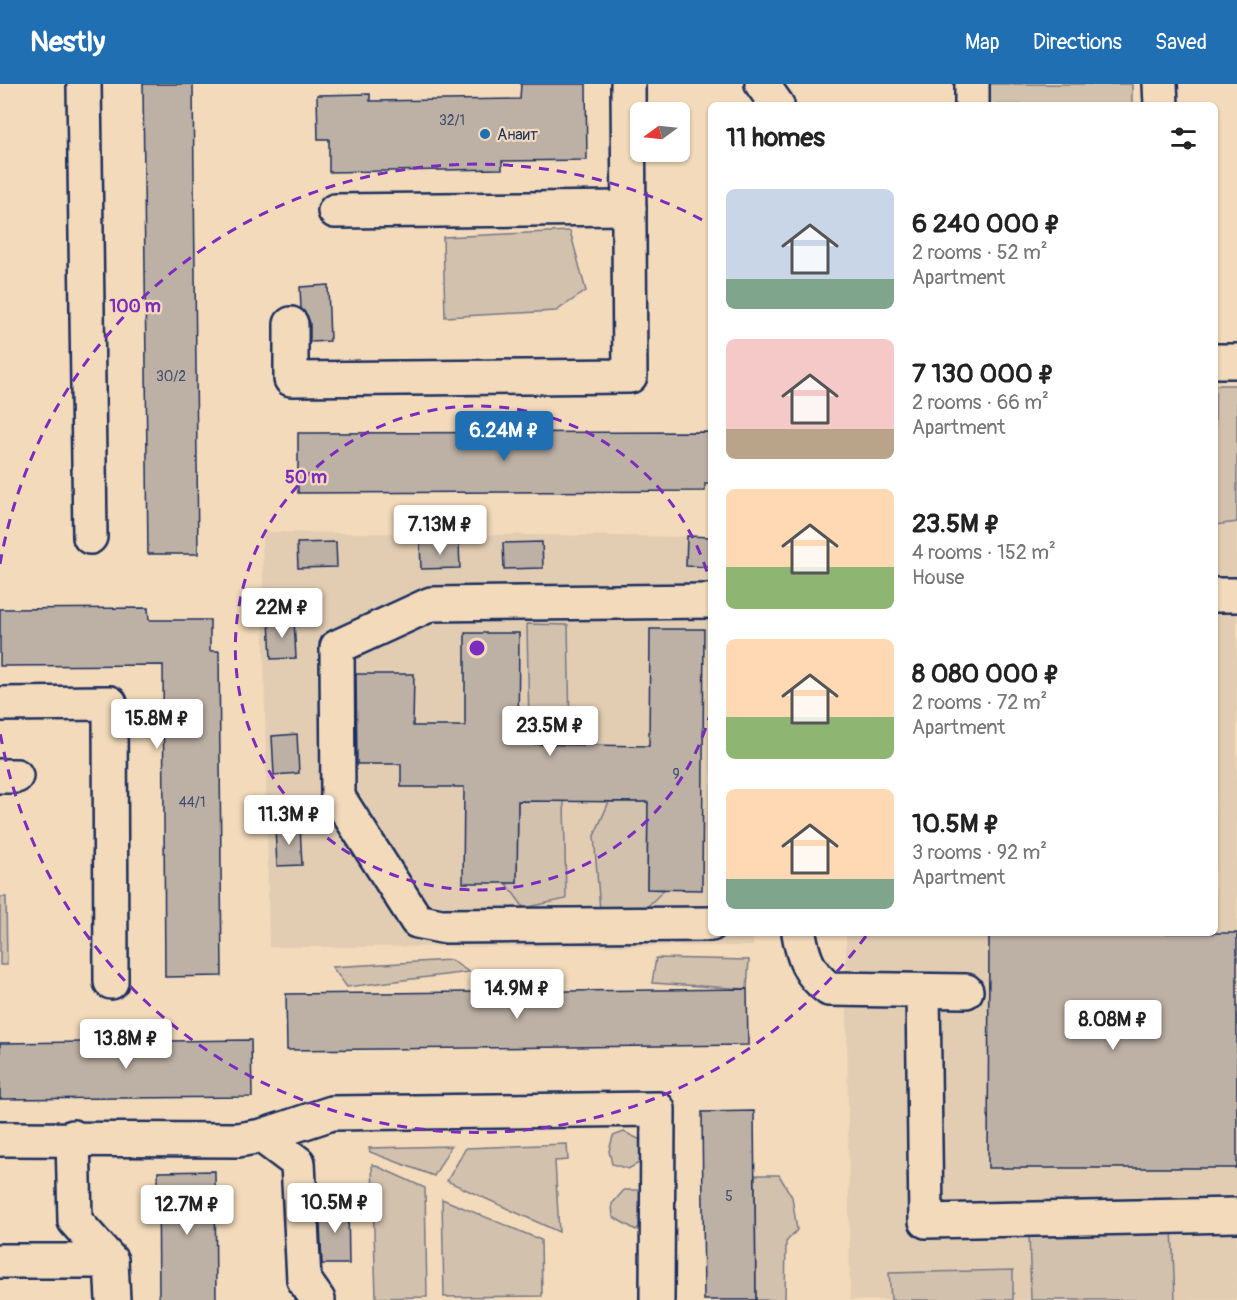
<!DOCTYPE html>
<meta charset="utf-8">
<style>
:root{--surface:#fff;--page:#f6f6f6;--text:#222;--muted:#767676;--accent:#1f6fb2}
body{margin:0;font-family:Pangolin,sans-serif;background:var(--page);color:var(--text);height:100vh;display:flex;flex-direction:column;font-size:22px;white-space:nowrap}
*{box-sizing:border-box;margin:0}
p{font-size:20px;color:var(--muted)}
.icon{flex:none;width:33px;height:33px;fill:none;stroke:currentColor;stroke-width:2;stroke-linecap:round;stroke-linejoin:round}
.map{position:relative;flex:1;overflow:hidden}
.drawer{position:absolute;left:708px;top:18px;width:510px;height:834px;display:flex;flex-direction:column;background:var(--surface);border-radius:9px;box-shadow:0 2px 4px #0004}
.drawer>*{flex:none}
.needle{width:39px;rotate:255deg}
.buttons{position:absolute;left:630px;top:18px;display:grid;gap:12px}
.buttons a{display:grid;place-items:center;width:60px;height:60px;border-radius:9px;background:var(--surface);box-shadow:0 2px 4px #0004;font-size:30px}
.price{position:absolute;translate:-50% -51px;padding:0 14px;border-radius:6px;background:#fff;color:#222;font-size:20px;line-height:39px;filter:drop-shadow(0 2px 3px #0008)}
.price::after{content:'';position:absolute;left:50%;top:36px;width:18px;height:14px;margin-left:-9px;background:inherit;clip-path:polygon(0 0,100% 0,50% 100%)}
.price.on{background:var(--accent);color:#fff}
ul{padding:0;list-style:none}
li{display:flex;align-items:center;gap:18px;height:150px;padding:0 18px}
li span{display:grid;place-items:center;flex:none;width:168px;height:120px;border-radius:9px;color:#555}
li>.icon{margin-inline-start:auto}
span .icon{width:72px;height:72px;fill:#fffc;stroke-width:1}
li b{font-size:26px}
h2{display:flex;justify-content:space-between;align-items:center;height:72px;padding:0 18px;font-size:26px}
header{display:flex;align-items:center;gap:36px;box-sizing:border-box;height:84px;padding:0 30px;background:var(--accent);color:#fff}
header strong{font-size:28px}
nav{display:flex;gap:33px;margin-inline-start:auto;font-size:21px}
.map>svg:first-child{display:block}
.built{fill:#e2cdb3}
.green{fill:#d2c1ad;stroke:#767886;stroke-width:1.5}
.building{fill:#bdb0a4;stroke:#1b2f5e;stroke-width:1.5}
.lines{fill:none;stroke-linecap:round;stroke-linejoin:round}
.minor-casing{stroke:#1b2f5e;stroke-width:38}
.minor{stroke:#f2daba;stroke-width:33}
.ring{fill:none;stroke:#7b2cbf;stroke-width:3;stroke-dasharray:10 8}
.poi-dot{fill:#1f6fb2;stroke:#f2daba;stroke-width:2}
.labels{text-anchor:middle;stroke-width:4.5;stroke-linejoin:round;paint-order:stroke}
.number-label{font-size:14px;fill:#444f70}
.poi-label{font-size:16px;fill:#1b2f5e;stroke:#f2daba;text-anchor:start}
.centre{fill:#7b2cbf;stroke:#f2daba;stroke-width:3}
.ring-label{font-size:18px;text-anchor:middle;font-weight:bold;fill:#7b2cbf;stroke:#f2daba;stroke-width:4.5;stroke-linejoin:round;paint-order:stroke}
</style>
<header>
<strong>Nestly</strong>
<nav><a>Map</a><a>Directions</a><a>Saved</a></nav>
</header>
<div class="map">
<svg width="1237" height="1216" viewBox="0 0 1237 1216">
<rect width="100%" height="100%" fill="#f2daba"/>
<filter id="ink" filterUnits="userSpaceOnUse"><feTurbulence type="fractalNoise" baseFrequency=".0167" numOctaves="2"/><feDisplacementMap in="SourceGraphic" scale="12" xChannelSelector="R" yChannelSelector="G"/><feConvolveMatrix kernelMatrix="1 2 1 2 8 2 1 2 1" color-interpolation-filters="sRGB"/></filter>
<g filter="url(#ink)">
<g class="built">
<path d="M 1215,301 L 1237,301 L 1237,1216 L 850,1216 L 846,849 L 1215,849 Z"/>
<path d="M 262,448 L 711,453 L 711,849 L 753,849 L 753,862 L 269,863 Z"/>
</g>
<g class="green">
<rect x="987" y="0" width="145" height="21"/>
<path d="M 570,147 L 586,207 L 556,227 L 445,233 L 443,153 Z"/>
<path d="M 1215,301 L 1237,301 L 1237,438 L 1215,441 Z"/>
<path d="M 527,540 L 568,541 L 570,644 L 529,644 Z"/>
<path d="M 518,717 L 564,717 L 566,815 L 524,824 L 506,799 L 517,799 Z"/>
<path d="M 609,718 L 648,718 L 647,805 L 664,806 L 640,830 L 600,826 L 594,752 Z"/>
<path d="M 0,813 L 6,813 L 7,881 L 0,881 Z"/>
<path d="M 656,874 L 749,876 L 747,905 L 652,899 Z"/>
<path d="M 451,876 L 469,888 L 347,903 L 332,883 Z"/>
<path d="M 624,1048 L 645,1058 L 643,1077 L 628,1085 L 612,1080 L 609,1067 L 613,1052 Z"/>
<path d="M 567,1060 L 568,1076 L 555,1077 L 559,1148 L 447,1097 L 466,1064 Z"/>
<path d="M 451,1062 L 434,1092 L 370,1068 L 369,1064 Z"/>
<path d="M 372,1080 L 425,1104 L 427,1213 L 376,1214 Z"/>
<path d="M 755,1091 L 779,1091 L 792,1113 L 797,1146 L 786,1158 L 785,1216 L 756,1216 Z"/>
<path d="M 624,1106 L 641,1106 L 653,1129 L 636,1146 L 613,1133 L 612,1120 Z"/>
<path d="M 442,1115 L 541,1156 L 542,1212 L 444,1213 Z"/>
<path d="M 1172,1143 L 1175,1216 L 1031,1216 L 1029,1148 Z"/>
<path d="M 1013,1186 L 1013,1216 L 891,1216 L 889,1189 Z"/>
</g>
<g class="building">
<path d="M 143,0 L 193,0 L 198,470 L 148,470 Z"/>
<path d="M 521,0 L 586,0 L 587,76 L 502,77 L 502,85 L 329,88 L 329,55 L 318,55 L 317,11 L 370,10 L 370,17 L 520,15 Z"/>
<path d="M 328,201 L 330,257 L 310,258 L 310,239 L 307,231 L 301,225 L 300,203 Z"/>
<path d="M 711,348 L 711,400 L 705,400 L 705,407 L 298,409 L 298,349 Z"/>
<path d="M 687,452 L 711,453 L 711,483 L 686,482 Z"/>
<path d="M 336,458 L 337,483 L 298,484 L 297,459 Z"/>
<path d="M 542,458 L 543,484 L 504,485 L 503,459 Z"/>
<path d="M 420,459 L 459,459 L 460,484 L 421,485 Z"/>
<path d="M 148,524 L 149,536 L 210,536 L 210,567 L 219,567 L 222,892 L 165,893 L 163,581 L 0,582 L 0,525 Z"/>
<path d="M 294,535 L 296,574 L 271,575 L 269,536 Z"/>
<path d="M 650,545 L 704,545 L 702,806 L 647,805 L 648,718 L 518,717 L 517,799 L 463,799 L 464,703 L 401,703 L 401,680 L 357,680 L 356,590 L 414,590 L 413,642 L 465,642 L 465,549 L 519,549 L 518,660 L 649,662 Z"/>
<path d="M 297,650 L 299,689 L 274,691 L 272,652 Z"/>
<path d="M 300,742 L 302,781 L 277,782 L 275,744 Z"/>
<path d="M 989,849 L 1237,849 L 1237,1084 L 988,1084 Z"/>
<path d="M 747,905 L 748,961 L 287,966 L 286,910 Z"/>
<path d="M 251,956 L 252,1013 L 0,1015 L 0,959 Z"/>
<path d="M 754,1027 L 756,1216 L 704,1216 L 702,1028 Z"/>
<path d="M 215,1087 L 216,1216 L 159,1216 L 158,1088 Z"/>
<path d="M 348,1121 L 349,1180 L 322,1180 L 319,1122 Z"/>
</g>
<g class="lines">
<g class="minor-casing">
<g id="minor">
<path d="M 84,0 L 90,453"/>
<path d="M 762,0 L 777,21"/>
<path d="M 972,0 L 972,21"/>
<path d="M 1160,0 L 1161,21"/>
<path d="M 335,127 L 629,124"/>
<path d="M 291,240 L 291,295 L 630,292 L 628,0"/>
<path d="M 1215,277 L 1237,277"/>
<path d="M 1215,511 L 1237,511"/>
<path d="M 711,517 L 431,520 L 337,563 L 338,713 L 417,837 L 441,842 L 711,840"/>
<path d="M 0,620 L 110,619 L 111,898"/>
<path d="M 0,692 L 16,692"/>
<path d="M 799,849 C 803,874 809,890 829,905 L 966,907"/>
<path d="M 923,907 L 926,1137 L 1237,1131"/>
<path d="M 262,1052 L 298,1079 L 304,1196 L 318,1216"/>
<path d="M 73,1053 L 75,1137 L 111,1177 L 113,1216"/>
<path d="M 0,1055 L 238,1056 L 262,1052 L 332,1029 L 658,1025 L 657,1216"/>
<path d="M 0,1177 L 111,1177"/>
</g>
</g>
<use href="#minor" class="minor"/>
</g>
</g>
<g class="ring">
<path d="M711 627A242 242 0 1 1 711 501"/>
<path d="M866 852A484 484 0 0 1 0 648M0 480A484 484 0 0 1 708 139"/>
</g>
<circle class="poi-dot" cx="485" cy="50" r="6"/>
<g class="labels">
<g class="number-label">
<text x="452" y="41">32/1</text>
<text x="171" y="297">30/2</text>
<text x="676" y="695">9</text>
<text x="192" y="723">44/1</text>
<text x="729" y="1117">5</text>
</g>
<g class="poi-label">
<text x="497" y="56">Анаит</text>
</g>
</g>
<circle cx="477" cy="564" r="9" class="centre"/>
<g class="ring-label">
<text x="135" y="228">100 m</text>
<text x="306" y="399">50 m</text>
</g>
</svg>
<div class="buttons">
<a><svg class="needle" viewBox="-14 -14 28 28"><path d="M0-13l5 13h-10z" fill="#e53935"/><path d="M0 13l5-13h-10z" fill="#767676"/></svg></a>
</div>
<b class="price on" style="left:504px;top:378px">6.24M ₽</b>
<b class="price" style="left:440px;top:472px">7.13M ₽</b>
<b class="price" style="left:282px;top:555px">22M ₽</b>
<b class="price" style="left:157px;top:666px">15.8M ₽</b>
<b class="price" style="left:550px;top:673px">23.5M ₽</b>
<b class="price" style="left:289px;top:762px">11.3M ₽</b>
<b class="price" style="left:517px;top:936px">14.9M ₽</b>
<b class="price" style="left:1113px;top:967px">8.08M ₽</b>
<b class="price" style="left:126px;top:986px">13.8M ₽</b>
<b class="price" style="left:335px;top:1150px">10.5M ₽</b>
<b class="price" style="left:187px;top:1152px">12.7M ₽</b>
<section class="drawer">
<h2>11 homes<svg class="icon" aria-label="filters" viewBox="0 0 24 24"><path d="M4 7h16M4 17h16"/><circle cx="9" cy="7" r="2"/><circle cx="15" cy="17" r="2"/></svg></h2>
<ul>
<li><span style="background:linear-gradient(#c9d6e8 75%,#7fa58c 0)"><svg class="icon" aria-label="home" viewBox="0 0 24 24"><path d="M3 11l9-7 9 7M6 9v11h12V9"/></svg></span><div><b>6 240 000 ₽</b><p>2 rooms · 52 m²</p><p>Apartment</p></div></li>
<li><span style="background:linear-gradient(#f6c9c9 75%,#b9a48a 0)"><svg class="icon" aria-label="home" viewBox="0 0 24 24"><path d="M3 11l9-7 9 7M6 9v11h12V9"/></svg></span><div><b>7 130 000 ₽</b><p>2 rooms · 66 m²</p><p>Apartment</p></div></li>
<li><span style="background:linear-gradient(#ffd9b3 65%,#8fb573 0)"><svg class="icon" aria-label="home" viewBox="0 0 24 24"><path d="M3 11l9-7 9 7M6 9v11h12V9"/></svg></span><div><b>23.5M ₽</b><p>4 rooms · 152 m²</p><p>House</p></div></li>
<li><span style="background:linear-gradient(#ffd9b3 65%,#8fb573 0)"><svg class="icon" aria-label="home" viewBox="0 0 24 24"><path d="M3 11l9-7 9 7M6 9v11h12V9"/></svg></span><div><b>8 080 000 ₽</b><p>2 rooms · 72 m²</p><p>Apartment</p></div></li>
<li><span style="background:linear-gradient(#ffd9b3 75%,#7fa58c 0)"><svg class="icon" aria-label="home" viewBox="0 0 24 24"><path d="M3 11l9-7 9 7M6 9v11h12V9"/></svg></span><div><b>10.5M ₽</b><p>3 rooms · 92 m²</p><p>Apartment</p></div></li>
</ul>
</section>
</div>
